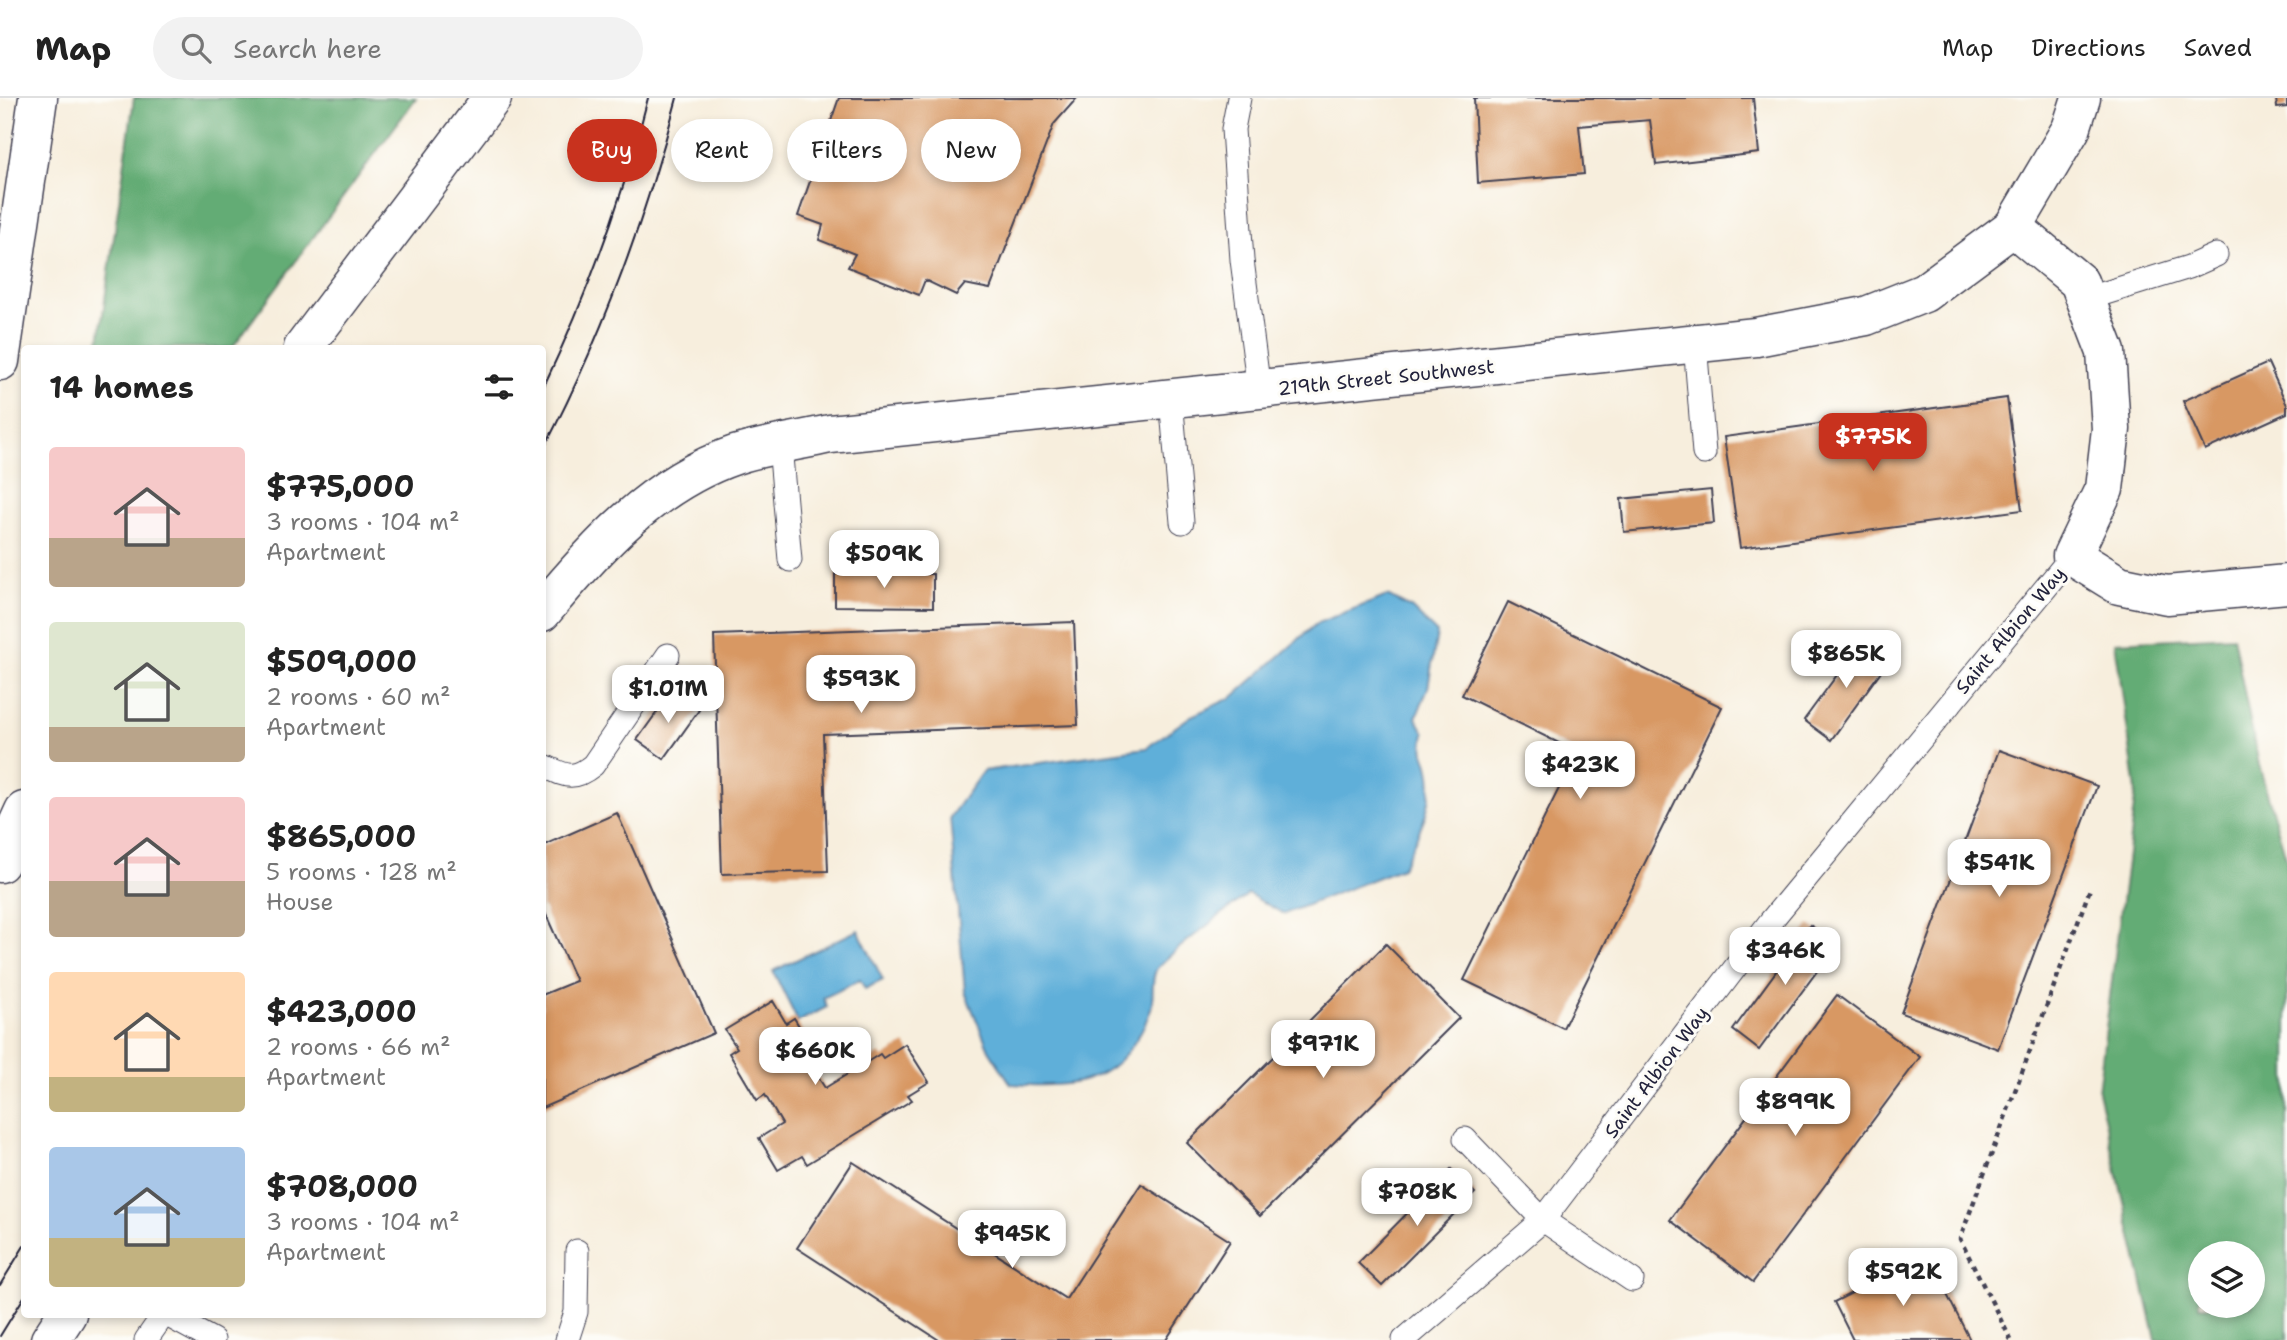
<!DOCTYPE html>
<meta charset="utf-8">
<style>
:root{--surface:#fff;--page:#f2f2f2;--text:#222;--muted:#767676;--line:#e0e0e0;--accent:#c8321e}
body{margin:0;font-family:"Shantell Sans",sans-serif;background:var(--page);color:var(--text);height:100vh;display:flex;flex-direction:column;font-size:26px;white-space:nowrap}
*{box-sizing:border-box;margin:0}
p{font-size:23px;color:var(--muted)}
.icon{flex:none;width:38px;height:38px;fill:none;stroke:currentColor;stroke-width:2;stroke-linecap:round;stroke-linejoin:round}
.map{position:relative;flex:1;overflow:hidden}
.side{position:absolute;left:21px;top:247px;width:525px;height:973px;display:flex;flex-direction:column;background:var(--surface);border-radius:7px;box-shadow:0 4px 10px #0003}
.side>*{flex:none}
.hud{position:absolute;left:567px;top:21px;width:665px;height:63px;display:flex;gap:14px}
.fabs{position:absolute;left:2188px;top:1143px;display:grid;gap:14px}
.fabs a{display:grid;place-items:center;width:77px;height:77px;border-radius:50%;background:var(--surface);box-shadow:0 4px 10px #0003;font-size:35px}
.price{position:absolute;translate:-50% -60px;padding:0 16px;border-radius:14px;background:#fff;color:#222;font-size:23px;line-height:46px;filter:drop-shadow(0 2px 4px #0008)}
.price::after{content:'';position:absolute;left:50%;top:42px;width:21px;height:16px;margin-left:-10px;background:inherit;clip-path:polygon(0 0,100% 0,50% 100%)}
.price.selected{background:var(--accent);color:#fff}
ul{padding:0;list-style:none}
li{display:flex;align-items:center;gap:21px;height:175px;padding:0 28px}
li span{display:grid;place-items:center;flex:none;width:196px;height:140px;border-radius:7px;color:#555}
li>.icon{margin-inline-start:auto}
span .icon{width:84px;height:84px;fill:#fffc;stroke-width:1}
li b{font-size:30px}
h2{display:flex;justify-content:space-between;align-items:center;height:84px;padding:0 28px;font-size:30px}
.tag{padding:0 24px;border-radius:32px;background:var(--surface);box-shadow:0 4px 10px #0003;font-size:24px;line-height:63px}
.tag.selected{background:var(--accent);color:#fff}
header{display:flex;align-items:center;gap:42px;box-sizing:border-box;height:98px;padding:0 35px;background:var(--surface);border-bottom:2px solid var(--line)}
header strong{font-size:33px}
nav{display:flex;gap:38px;margin-inline-start:auto;font-size:24px}
.search{width:490px;height:63px;background:var(--page);display:flex;align-items:center;gap:18px;box-sizing:border-box;padding:0 24px;border-radius:38px;color:var(--muted);font-size:26px}
.map>svg:first-child{display:block}
.forest{fill:#63ac74;stroke:#426758;stroke-width:2;fill-rule:evenodd}
.water{fill:#5fafd9;stroke:#40688a;stroke-width:2}
.building{fill:#d89864}
.lines{fill:none;stroke-linecap:round;stroke-linejoin:round}
.service-casing{stroke:#424153;stroke-width:25}
.minor-casing{stroke:#424153;stroke-width:41}
.tertiary-casing{stroke:#424153;stroke-width:41}
.motorway-casing{stroke:#424153;stroke-width:41}
.path{stroke:#424153;stroke-width:4.5;stroke-dasharray:5 5;stroke-linecap:butt}
.service{stroke:#fff;stroke-width:23}
.minor{stroke:#fff;stroke-width:38}
.tertiary{stroke:#fff;stroke-width:38}
.motorway{stroke:#fff;stroke-width:38}
.tram{stroke:#22223b;stroke-width:2}
.labels{text-anchor:middle;stroke-width:6;stroke-linejoin:round;paint-order:stroke}
.street-label{font-size:19px;fill:#22223b;stroke:#fdfcf7}
</style>
<header>
<strong>Map</strong>
<div class="search"><svg class="icon" aria-label="search" viewBox="0 0 24 24"><circle cx="10" cy="10" r="6"/><path d="M15 15l6 6"/></svg>Search here</div>
<nav><a>Map</a><a>Directions</a><a>Saved</a></nav>
</header>
<div class="map">
<svg width="2287" height="1242" viewBox="0 0 2287 1242">
<rect width="100%" height="100%" fill="#fdfcf7"/>
<filter id="ink" filterUnits="userSpaceOnUse"><feTurbulence type="fractalNoise" baseFrequency=".0143" numOctaves="2"/><feDisplacementMap in="SourceGraphic" scale="14" xChannelSelector="R" yChannelSelector="G"/><feConvolveMatrix kernelMatrix="1 2 1 2 8 2 1 2 1" color-interpolation-filters="sRGB"/></filter>
<filter id="wash" filterUnits="userSpaceOnUse"><feTurbulence type="fractalNoise" baseFrequency=".00686" numOctaves="4" result="noise"/><feDisplacementMap in="SourceGraphic" scale="28" xChannelSelector="R" yChannelSelector="G"/><feGaussianBlur stdDeviation="1.57" result="paint"/><feColorMatrix in="noise" values="0 0 0 0 0 0 0 0 0 0 0 0 0 0 0 0 0 1.4 0 .05"/><feComposite in="paint" operator="in"/></filter>
<g filter="url(#wash)">
<rect width="100%" height="100%" fill="#f7eedd"/>
<g class="forest">
<path d="M 134,0 L 416,0 L 232,250 L 98,250 Z"/>
<path d="M 2233,538 L 2259,667 L 2287,763 L 2287,1242 L 2156,1242 L 2098,993 L 2136,692 L 2115,544 ZM 2200,1155 L 2252,1155 L 2252,1208 L 2200,1208 Z"/>
</g>
<g class="water">
<path d="M 1387,498 L 1411,510 L 1437,535 L 1428,590 L 1416,620 L 1425,635 C 1421,658 1425,652 1429,671 C 1437,704 1416,741 1402,770 L 1284,816 L 1248,796 C 1232,809 1163,859 1156,872 C 1150,885 1155,901 1150,914 C 1122,985 1079,991 1011,986 L 989,952 L 965,894 L 950,719 L 983,673 L 1146,650 L 1191,618 L 1233,599 L 1317,525 Z"/>
<path d="M 858,832 L 883,882 L 865,891 L 860,882 L 823,900 L 827,909 L 798,924 L 773,873 Z"/>
</g>
<g id="blocks">
<g class="building">
<path d="M 839,0 L 1077,0 L 1054,26 L 990,191 L 965,186 L 956,197 L 925,182 L 919,197 L 848,169 L 855,156 L 819,142 L 823,127 L 798,118 Z"/>
<path d="M 1474,0 L 1753,0 L 1759,55 L 1656,67 L 1650,22 L 1579,28 L 1584,76 L 1478,85 Z"/>
<path d="M 2276,0 L 2287,0 L 2287,9 L 2277,10 Z"/>
<path d="M 2268,265 L 2287,307 L 2287,315 L 2205,352 L 2183,303 Z"/>
<path d="M 2007,300 L 2022,412 L 1740,450 L 1724,339 Z"/>
<path d="M 1711,392 L 1714,425 L 1624,434 L 1621,401 Z"/>
<path d="M 835,476 L 933,476 L 933,509 L 835,508 Z"/>
<path d="M 1508,504 L 1722,609 L 1563,930 L 1464,882 L 1577,654 L 1462,597 Z"/>
<path d="M 1074,524 L 1078,627 L 823,636 L 828,773 L 722,776 L 714,537 Z"/>
<path d="M 1862,543 L 1889,562 L 1831,642 L 1804,622 Z"/>
<path d="M 672,593 L 699,612 L 664,661 L 637,642 Z"/>
<path d="M 1999,652 L 2097,688 L 1998,951 L 1901,915 Z"/>
<path d="M 617,715 L 714,935 L 542,1010 L 542,897 L 576,883 L 542,808 L 542,748 Z"/>
<path d="M 1810,827 L 1837,846 L 1759,952 L 1733,932 Z"/>
<path d="M 1386,846 L 1459,920 L 1260,1118 L 1187,1045 Z"/>
<path d="M 1837,897 L 1920,959 L 1753,1184 L 1670,1122 Z"/>
<path d="M 773,903 L 786,925 L 794,920 L 819,960 L 809,965 L 825,990 L 880,956 L 883,960 L 905,946 L 929,984 L 908,997 L 912,1002 L 807,1066 L 802,1058 L 778,1072 L 759,1040 L 782,1026 L 765,997 L 757,1002 L 729,955 L 737,950 L 725,932 Z"/>
<path d="M 853,1064 L 1066,1201 L 1141,1086 L 1230,1143 L 1166,1242 L 939,1242 L 797,1150 Z"/>
<path d="M 1451,1071 L 1475,1095 L 1382,1188 L 1358,1165 Z"/>
<path d="M 1927,1157 L 1970,1242 L 1853,1242 L 1834,1204 Z"/>
</g>
</g>
</g>
<g filter="url(#ink)">
<use href="#blocks" fill-opacity="0" stroke="#424153" stroke-width="2"/>
<g class="lines">
<g class="service-casing">
<g id="service">
<path d="M 1239,0 L 1233,31 L 1242,162 L 1259,292"/>
<path d="M 2086,201 L 2189,169 L 2216,157"/>
<path d="M 1695,245 L 1704,355"/>
<path d="M 1171,301 L 1182,424"/>
<path d="M 780,347 L 790,462"/>
<path d="M 542,667 C 565,677 572,684 593,667 L 668,557"/>
<path d="M 1465,1041 L 1543,1122 L 1632,1182"/>
<path d="M 165,1216 L 213,1242"/>
<path d="M 146,1242 L 164,1216"/>
<path d="M 567,1242 L 576,1214 L 577,1153"/>
<path d="M 1404,1242 L 1543,1122 L 1770,824 L 2072,458"/>
</g>
</g>
<g class="minor-casing">
<path id="minor" d="M 2013,129 L 2079,184 L 2106,254 L 2111,331 L 2104,391 L 2072,458 L 2119,487 L 2167,497 L 2287,486"/>
</g>
<g class="tertiary-casing">
<g id="tertiary">
<path d="M 542,514 C 596,449 653,385 735,357 C 766,347 799,343 830,336 L 1756,239 L 1866,218 L 1924,195 L 2013,129 L 2071,31 L 2081,0"/>
<path d="M 50,1242 L 67,1216"/>
</g>
</g>
<g class="motorway-casing">
<g id="motorway">
<path d="M 303,250 L 492,0"/>
<path d="M 0,263 L 38,0"/>
<path d="M 0,765 L 24,713"/>
</g>
</g>
<path class="path" d="M 2011,1242 L 1960,1141 L 2090,791"/>
<use href="#service" class="service"/>
<use href="#minor" class="minor"/>
<use href="#tertiary" class="tertiary"/>
<use href="#motorway" class="motorway"/>
<g class="tram">
<path d="M 542,292 C 587,198 623,101 648,0"/>
<path d="M 542,354 C 601,242 645,122 677,0"/>
<path d="M 0,1187 L 24,1148"/>
<path d="M 0,1238 L 24,1199"/>
</g>
</g>
</g>
<g class="labels">
<g class="street-label">
<text transform="translate(1386 279) rotate(-6)" y="7">219th Street Southwest</text>
<text transform="translate(2010 532) rotate(-50)" y="7">Saint Albion Way</text>
<text transform="translate(1656 974) rotate(-53)" y="7">Saint Albion Way</text>
</g>
</g>
</svg>
<div class="fabs">
<a><svg class="icon" aria-label="layers" viewBox="0 0 24 24"><path d="M12 4l9 5-9 5-9-5zM3 14l9 5 9-5"/></svg></a>
</div>
<b class="price selected" style="left:1873px;top:375px">$775K</b>
<b class="price" style="left:884px;top:492px">$509K</b>
<b class="price" style="left:1846px;top:592px">$865K</b>
<b class="price" style="left:861px;top:617px">$593K</b>
<b class="price" style="left:668px;top:627px">$1.01M</b>
<b class="price" style="left:1580px;top:703px">$423K</b>
<b class="price" style="left:1999px;top:801px">$541K</b>
<b class="price" style="left:1785px;top:889px">$346K</b>
<b class="price" style="left:1323px;top:982px">$971K</b>
<b class="price" style="left:815px;top:989px">$660K</b>
<b class="price" style="left:1795px;top:1040px">$899K</b>
<b class="price" style="left:1417px;top:1130px">$708K</b>
<b class="price" style="left:1012px;top:1172px">$945K</b>
<b class="price" style="left:1903px;top:1210px">$592K</b>
<div class="hud">
<a class="tag selected">Buy</a>
<a class="tag">Rent</a>
<a class="tag">Filters</a>
<a class="tag">New</a>
</div>
<section class="side">
<h2>14 homes<svg class="icon" aria-label="filters" viewBox="0 0 24 24"><path d="M4 7h16M4 17h16"/><circle cx="9" cy="7" r="2"/><circle cx="15" cy="17" r="2"/></svg></h2>
<ul>
<li><span style="background:linear-gradient(#f6c9c9 65%,#b9a48a 0)"><svg class="icon" aria-label="home" viewBox="0 0 24 24"><path d="M3 11l9-7 9 7M6 9v11h12V9"/></svg></span><div><b>$775,000</b><p>3 rooms · 104 m²</p><p>Apartment</p></div></li>
<li><span style="background:linear-gradient(#dfe7d0 75%,#b9a48a 0)"><svg class="icon" aria-label="home" viewBox="0 0 24 24"><path d="M3 11l9-7 9 7M6 9v11h12V9"/></svg></span><div><b>$509,000</b><p>2 rooms · 60 m²</p><p>Apartment</p></div></li>
<li><span style="background:linear-gradient(#f6c9c9 60%,#b9a48a 0)"><svg class="icon" aria-label="home" viewBox="0 0 24 24"><path d="M3 11l9-7 9 7M6 9v11h12V9"/></svg></span><div><b>$865,000</b><p>5 rooms · 128 m²</p><p>House</p></div></li>
<li><span style="background:linear-gradient(#ffd9b3 75%,#c2b280 0)"><svg class="icon" aria-label="home" viewBox="0 0 24 24"><path d="M3 11l9-7 9 7M6 9v11h12V9"/></svg></span><div><b>$423,000</b><p>2 rooms · 66 m²</p><p>Apartment</p></div></li>
<li><span style="background:linear-gradient(#a9c7e8 65%,#c2b280 0)"><svg class="icon" aria-label="home" viewBox="0 0 24 24"><path d="M3 11l9-7 9 7M6 9v11h12V9"/></svg></span><div><b>$708,000</b><p>3 rooms · 104 m²</p><p>Apartment</p></div></li>
</ul>
</section>
</div>
